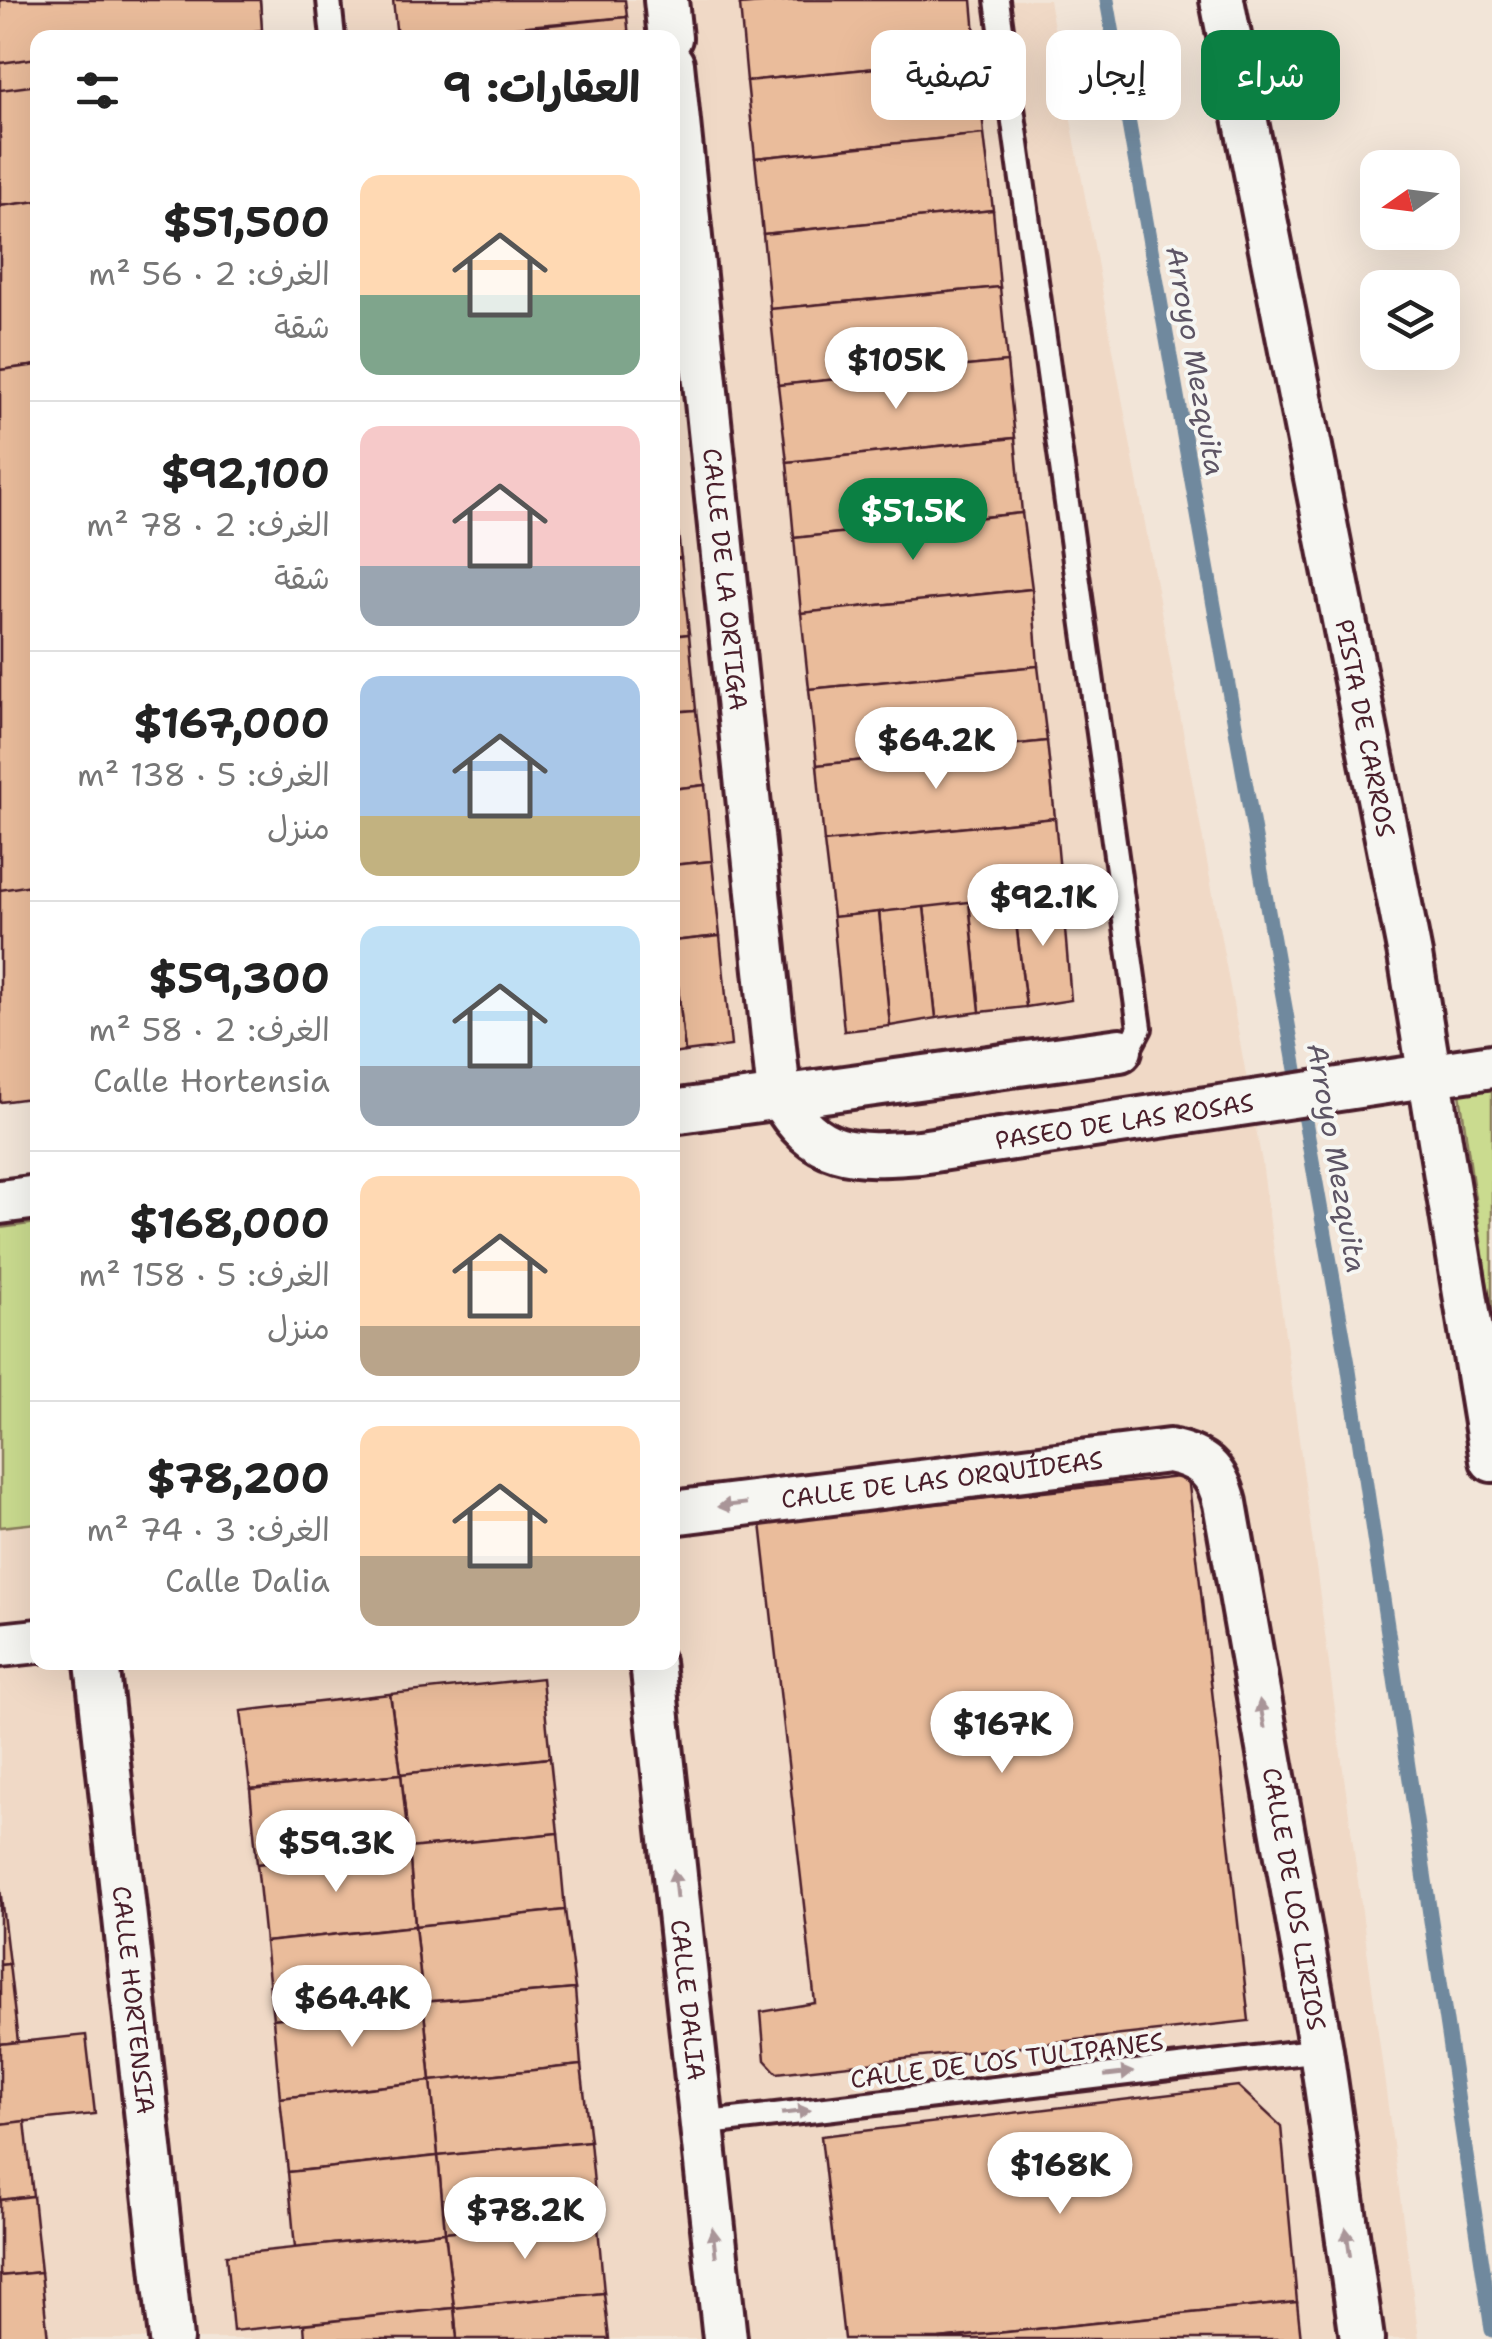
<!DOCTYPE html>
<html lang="ar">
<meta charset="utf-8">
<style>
:root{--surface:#fff;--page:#f6f6f6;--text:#222;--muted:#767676;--line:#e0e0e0;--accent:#0b8043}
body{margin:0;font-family:"Shantell Sans","Playpen Sans Arabic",sans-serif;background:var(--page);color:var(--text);direction:rtl;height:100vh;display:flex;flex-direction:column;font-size:38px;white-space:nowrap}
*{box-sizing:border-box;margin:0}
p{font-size:32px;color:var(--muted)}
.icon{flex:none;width:55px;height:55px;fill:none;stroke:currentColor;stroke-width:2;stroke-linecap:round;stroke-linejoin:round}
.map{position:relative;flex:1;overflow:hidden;direction:ltr}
.panel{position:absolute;left:30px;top:30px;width:650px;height:1640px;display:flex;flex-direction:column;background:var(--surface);border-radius:20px;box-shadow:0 10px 40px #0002;direction:rtl}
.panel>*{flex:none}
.banner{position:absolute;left:710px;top:30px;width:630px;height:90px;direction:rtl;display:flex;gap:20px}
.needle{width:65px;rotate:256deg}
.tools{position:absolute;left:1360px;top:150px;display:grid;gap:20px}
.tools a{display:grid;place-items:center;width:100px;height:100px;border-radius:20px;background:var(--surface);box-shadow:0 10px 40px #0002;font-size:50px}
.price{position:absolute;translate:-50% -85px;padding:0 22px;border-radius:35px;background:#fff;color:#222;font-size:32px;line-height:65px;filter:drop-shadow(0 2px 5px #0008)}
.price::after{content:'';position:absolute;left:50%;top:60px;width:30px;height:22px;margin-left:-15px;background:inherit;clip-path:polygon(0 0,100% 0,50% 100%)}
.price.current{background:var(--accent);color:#fff}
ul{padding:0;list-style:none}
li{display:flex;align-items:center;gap:30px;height:250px;padding:0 40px}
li+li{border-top:2px solid var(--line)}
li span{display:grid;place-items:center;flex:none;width:280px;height:200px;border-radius:20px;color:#555}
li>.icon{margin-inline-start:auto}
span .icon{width:120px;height:120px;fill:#fffc;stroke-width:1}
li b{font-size:42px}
h2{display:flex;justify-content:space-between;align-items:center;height:120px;padding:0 40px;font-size:42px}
.tag{padding:0 35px;border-radius:20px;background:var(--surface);box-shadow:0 10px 40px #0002;font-size:35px;line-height:90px}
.tag.current{background:var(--accent);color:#fff}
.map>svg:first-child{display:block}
.built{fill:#f0d9c6}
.green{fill:#cadb8f;stroke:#8a7d5d;stroke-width:2.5}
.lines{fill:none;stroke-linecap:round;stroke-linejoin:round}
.stream{stroke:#70899e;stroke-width:15}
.building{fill:#eabc9b;stroke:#4a1f2b;stroke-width:2.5}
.service-casing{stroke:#4a1f2b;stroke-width:30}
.minor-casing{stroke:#4a1f2b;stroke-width:50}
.service{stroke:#f6f6f2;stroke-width:22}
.minor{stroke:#f6f6f2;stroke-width:42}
.oneway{fill:#a99598}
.labels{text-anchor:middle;stroke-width:8;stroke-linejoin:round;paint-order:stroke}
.street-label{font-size:25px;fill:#4a1f2b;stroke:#f6f6f2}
.water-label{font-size:28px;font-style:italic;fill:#5d5464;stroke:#f6f6f2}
</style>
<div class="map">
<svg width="1492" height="2339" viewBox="0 0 1492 2339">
<rect width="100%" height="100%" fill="#f2e5d8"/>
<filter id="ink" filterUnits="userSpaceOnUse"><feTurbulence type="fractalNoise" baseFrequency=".01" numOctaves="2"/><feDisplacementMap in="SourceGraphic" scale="20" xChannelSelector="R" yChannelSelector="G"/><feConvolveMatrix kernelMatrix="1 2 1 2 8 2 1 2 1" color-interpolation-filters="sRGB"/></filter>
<g filter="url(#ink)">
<path class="built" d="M 345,0 L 1049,0 L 1262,1162 L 1419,2339 L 0,2339 L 0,1228 L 37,1223 L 38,1662 L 672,1662 L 672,38 L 349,37 Z"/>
<g class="green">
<path d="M 1492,1081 L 1492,1318 L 1459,1086 Z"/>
<path d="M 37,1223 L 37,1523 L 0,1527 L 0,1228 Z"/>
</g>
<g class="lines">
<path class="stream" d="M 1107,0 L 1348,1364 L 1492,2330"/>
</g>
<g class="building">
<path d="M 0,0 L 260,0 L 262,38 L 38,38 L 38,1097 L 0,1102 Z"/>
<path d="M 0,0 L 260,0 L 262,30 L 203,38 L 38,38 L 38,58 L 0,63 Z"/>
<path d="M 393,0 L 625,0 L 627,17 L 397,38 Z"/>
<path d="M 740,0 L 794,0 L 740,5 Z"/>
<path d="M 794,0 L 972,0 L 977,58 L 747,81 L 740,5 Z"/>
<path d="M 627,17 L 629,38 L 425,38 Z"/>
<path d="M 977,58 L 984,134 L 755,158 L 747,81 Z"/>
<path d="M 38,85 L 38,201 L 0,206 L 0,90 Z"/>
<path d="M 984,134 L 993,210 L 763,234 L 755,158 Z"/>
<path d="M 38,201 L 38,365 L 0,370 L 0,206 Z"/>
<path d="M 993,210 L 1000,287 L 770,309 L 763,234 Z"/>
<path d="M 1000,287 L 1007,362 L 778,385 L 770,309 Z"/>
<path d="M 1007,362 L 1015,438 L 787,462 L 778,385 Z"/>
<path d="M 38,365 L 38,884 L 0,890 L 0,370 Z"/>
<path d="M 1015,438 L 1022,513 L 794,538 L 787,462 Z"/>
<path d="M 672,484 L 681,558 L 672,559 Z"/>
<path d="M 1022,513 L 1032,589 L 801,613 L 794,538 Z"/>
<path d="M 681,558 L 689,634 L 672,636 L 672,559 Z"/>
<path d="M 1032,589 L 1038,666 L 809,689 L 801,613 Z"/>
<path d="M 689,634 L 696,710 L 672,712 L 672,636 Z"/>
<path d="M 1038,666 L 1047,741 L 817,765 L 809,689 Z"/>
<path d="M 696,710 L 705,785 L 672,789 L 672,712 Z"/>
<path d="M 1047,741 L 1055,818 L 824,842 L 817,765 Z"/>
<path d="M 705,785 L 712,861 L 672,865 L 672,789 Z"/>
<path d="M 1055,818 L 1062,894 L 833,917 L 824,842 Z"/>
<path d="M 712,861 L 720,936 L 672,941 L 672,865 Z"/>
<path d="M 1062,894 L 1071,1000 L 1026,1007 L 1013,897 Z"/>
<path d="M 1013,897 L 1026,1007 L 980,1012 L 969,902 Z"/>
<path d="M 969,902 L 980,1012 L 936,1018 L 924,907 Z"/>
<path d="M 924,907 L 936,1018 L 890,1026 L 879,912 Z"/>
<path d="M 879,912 L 890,1026 L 844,1031 L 833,917 Z"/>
<path d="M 720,936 L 731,1046 L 685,1052 L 673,941 Z"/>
<path d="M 673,941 L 685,1052 L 672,1054 L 672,941 Z"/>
<path d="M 1188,1476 L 1249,2021 L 777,2073 L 765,2060 L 761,2012 L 815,2003 L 761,1523 Z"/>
<path d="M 542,1678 L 550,1758 L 401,1774 L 390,1694 Z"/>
<path d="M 390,1694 L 401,1774 L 250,1789 L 241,1711 Z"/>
<path d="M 550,1758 L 558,1833 L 409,1848 L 401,1774 Z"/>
<path d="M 401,1774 L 409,1848 L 257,1864 L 250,1789 Z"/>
<path d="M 558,1833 L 565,1910 L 415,1926 L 409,1848 Z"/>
<path d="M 409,1848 L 415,1926 L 265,1942 L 257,1864 Z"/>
<path d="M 0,1888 L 9,1964 L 0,1965 Z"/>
<path d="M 565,1910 L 575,1989 L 423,2002 L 415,1926 Z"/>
<path d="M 415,1926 L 423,2002 L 273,2019 L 265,1942 Z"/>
<path d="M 9,1964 L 18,2042 L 0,2044 L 0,1965 Z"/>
<path d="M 575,1989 L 581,2065 L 431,2081 L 423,2002 Z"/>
<path d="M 423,2002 L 431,2081 L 280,2098 L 273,2019 Z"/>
<path d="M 86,2035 L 95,2114 L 0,2124 L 0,2044 Z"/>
<path d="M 581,2065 L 590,2141 L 438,2156 L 431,2081 Z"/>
<path d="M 431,2081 L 438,2156 L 288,2172 L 280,2098 Z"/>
<path d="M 1238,2086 L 1281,2126 L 1297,2302 L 939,2339 L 844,2339 L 821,2136 Z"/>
<path d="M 25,2121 L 33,2196 L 0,2200 L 0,2124 Z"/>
<path d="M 590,2141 L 597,2216 L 445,2232 L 438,2156 Z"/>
<path d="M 438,2156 L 445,2232 L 295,2248 L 288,2172 Z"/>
<path d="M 33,2196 L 41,2272 L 0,2276 L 0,2200 Z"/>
<path d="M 597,2216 L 604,2293 L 454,2308 L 445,2232 Z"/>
<path d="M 445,2232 L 454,2308 L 233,2331 L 226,2255 Z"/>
<path d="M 41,2272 L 48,2339 L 0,2339 L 0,2276 Z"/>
<path d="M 604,2293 L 609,2339 L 457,2339 L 454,2308 Z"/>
<path d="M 1297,2302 L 1301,2339 L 939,2339 Z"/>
<path d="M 454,2308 L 457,2339 L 305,2339 L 304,2324 Z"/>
</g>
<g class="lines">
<g class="service-casing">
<g id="service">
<path d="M 329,0 L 333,38"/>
<path d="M 997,0 L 1140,1028 L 1132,1043 L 1120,1050"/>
<path d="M 700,2124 L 1321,2050"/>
</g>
</g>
<g class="minor-casing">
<g id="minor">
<path d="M 666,0 L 670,38"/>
<path id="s1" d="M 1222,0 L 1410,955 L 1492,1460"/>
<path id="s2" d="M 672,64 L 779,1095 C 815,1159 853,1157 920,1152 L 1492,1066"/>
<path d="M 672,1112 L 1120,1050"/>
<path d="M 0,1202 L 38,1197"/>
<path id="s3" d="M 672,1513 L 1169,1451 C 1203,1458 1217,1470 1225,1503 L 1321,2050 L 1362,2339"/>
<path d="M 0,1645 L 38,1641"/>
<path id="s4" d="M 97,1662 L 171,2339"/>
<path id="s5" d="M 652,1662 L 725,2339"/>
</g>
</g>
<use href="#service" class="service"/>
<use href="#minor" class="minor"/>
</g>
<defs><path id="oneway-solid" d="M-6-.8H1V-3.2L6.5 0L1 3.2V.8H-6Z" transform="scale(2.5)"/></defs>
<g class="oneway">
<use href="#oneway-solid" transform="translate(732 1505) rotate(173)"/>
<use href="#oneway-solid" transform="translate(1262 1714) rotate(-100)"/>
<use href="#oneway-solid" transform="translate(675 1884) rotate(-96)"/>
<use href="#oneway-solid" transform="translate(1119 2074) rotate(-7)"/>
<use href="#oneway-solid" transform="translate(796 2112) rotate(-7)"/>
<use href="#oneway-solid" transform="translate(714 2242) rotate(-97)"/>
<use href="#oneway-solid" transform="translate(1348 2242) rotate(-98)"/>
</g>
</g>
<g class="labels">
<g class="street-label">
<text dy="9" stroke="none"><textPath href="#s2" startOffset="518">CALLE DE LA ORTIGA</textPath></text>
<text dy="9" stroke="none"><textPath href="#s1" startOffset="742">PISTA DE CARROS</textPath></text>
<text dy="9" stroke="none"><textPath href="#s2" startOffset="1408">PASEO DE LAS ROSAS</textPath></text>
<text dy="9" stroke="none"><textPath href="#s3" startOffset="272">CALLE DE LAS ORQUÍDEAS</textPath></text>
<text dy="9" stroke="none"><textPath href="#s3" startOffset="985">CALLE DE LOS LIRIOS</textPath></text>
<text dy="9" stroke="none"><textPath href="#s4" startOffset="340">CALLE HORTENSIA</textPath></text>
<text dy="9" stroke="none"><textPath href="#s5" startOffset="340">CALLE DALIA</textPath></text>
<text transform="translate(1007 2060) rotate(-7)" y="9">CALLE DE LOS TULIPANES</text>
</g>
<g class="water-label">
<text transform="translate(1196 361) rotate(80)" y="10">Arroyo Mezquita</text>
<text transform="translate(1337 1158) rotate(80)" y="10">Arroyo Mezquita</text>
</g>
</g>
</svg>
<div class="tools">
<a><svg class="needle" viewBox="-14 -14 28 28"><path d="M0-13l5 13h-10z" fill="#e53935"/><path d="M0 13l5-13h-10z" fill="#767676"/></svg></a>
<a><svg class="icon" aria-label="layers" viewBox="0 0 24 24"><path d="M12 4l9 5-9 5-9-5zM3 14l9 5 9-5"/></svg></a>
</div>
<b class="price" style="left:896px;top:412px">$105K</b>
<b class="price current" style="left:913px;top:563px">$51.5K</b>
<b class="price" style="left:936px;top:792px">$64.2K</b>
<b class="price" style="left:1043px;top:949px">$92.1K</b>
<b class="price" style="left:1002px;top:1776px">$167K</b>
<b class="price" style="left:336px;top:1895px">$59.3K</b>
<b class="price" style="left:352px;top:2050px">$64.4K</b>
<b class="price" style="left:1060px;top:2217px">$168K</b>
<b class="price" style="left:525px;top:2262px">$78.2K</b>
<div class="banner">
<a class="tag current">شراء</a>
<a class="tag">إيجار</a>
<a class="tag">تصفية</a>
</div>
<section class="panel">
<h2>العقارات: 9<svg class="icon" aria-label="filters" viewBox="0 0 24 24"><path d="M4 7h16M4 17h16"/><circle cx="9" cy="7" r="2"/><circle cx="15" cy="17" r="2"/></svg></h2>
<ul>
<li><span style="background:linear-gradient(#ffd9b3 60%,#7fa58c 0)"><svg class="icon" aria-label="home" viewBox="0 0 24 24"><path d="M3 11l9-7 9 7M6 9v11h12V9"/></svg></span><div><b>$51,500</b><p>الغرف: 2 · 56 m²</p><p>شقة</p></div></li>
<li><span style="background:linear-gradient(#f6c9c9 70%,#9aa5b1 0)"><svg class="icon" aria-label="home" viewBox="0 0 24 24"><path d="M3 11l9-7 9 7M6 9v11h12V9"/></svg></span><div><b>$92,100</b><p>الغرف: 2 · 78 m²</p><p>شقة</p></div></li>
<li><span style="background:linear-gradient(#a9c7e8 70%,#c2b280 0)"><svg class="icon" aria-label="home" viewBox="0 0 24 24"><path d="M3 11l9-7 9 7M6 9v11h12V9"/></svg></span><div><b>$167,000</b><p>الغرف: 5 · 138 m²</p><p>منزل</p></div></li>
<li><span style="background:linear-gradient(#bfe0f5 70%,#9aa5b1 0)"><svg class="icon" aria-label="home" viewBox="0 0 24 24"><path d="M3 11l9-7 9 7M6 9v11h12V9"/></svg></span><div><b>$59,300</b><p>الغرف: 2 · 58 m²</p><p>Calle Hortensia</p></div></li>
<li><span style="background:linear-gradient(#ffd9b3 75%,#b9a48a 0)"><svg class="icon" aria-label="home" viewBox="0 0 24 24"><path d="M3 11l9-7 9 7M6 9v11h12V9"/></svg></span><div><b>$168,000</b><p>الغرف: 5 · 158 m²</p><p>منزل</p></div></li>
<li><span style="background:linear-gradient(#ffd9b3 65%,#b9a48a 0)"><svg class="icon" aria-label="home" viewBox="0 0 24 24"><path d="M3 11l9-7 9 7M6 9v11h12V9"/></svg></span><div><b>$78,200</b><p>الغرف: 3 · 74 m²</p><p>Calle Dalia</p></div></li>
</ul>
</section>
</div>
